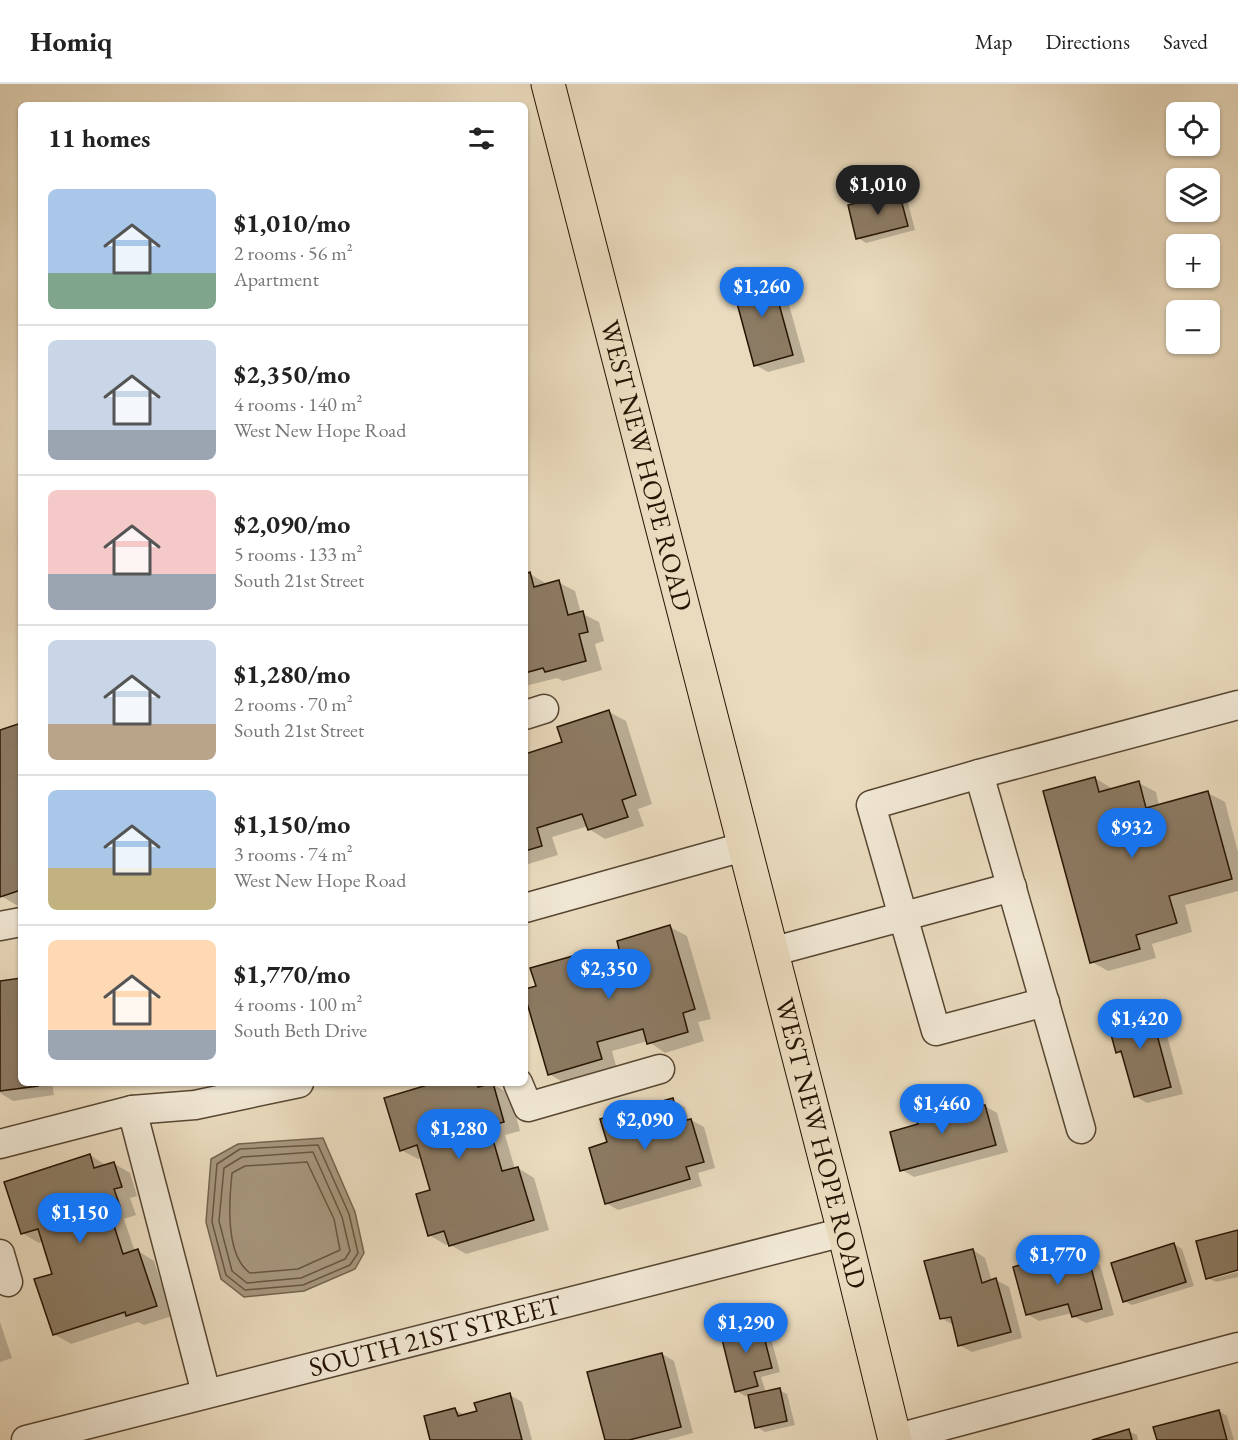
<!DOCTYPE html>
<meta charset="utf-8">
<style>
:root{--surface:#fff;--page:#f6f6f6;--text:#222;--muted:#767676;--line:#e0e0e0;--accent:#1a73e8}
body{margin:0;font-family:"EB Garamond",serif;background:var(--page);color:var(--text);height:100vh;display:flex;flex-direction:column;font-size:22px;white-space:nowrap}
*{box-sizing:border-box;margin:0}
p{font-size:20px;color:var(--muted)}
.icon{flex:none;width:33px;height:33px;fill:none;stroke:currentColor;stroke-width:2;stroke-linecap:round;stroke-linejoin:round}
.map{position:relative;flex:1;overflow:hidden}
.side{position:absolute;left:18px;top:18px;width:510px;height:984px;display:flex;flex-direction:column;background:var(--surface);border-radius:9px;box-shadow:0 2px 4px #0004}
.side>*{flex:none}
.tools{position:absolute;left:1166px;top:18px;display:grid;gap:12px}
.tools a{display:grid;place-items:center;width:54px;height:54px;border-radius:9px;background:var(--surface);box-shadow:0 2px 4px #0004;font-size:30px}
.price{position:absolute;translate:-50% -51px;padding:0 14px;border-radius:21px;background:var(--accent);color:#fff;font-size:20px;line-height:39px;filter:drop-shadow(0 2px 3px #0008)}
.price::after{content:'';position:absolute;left:50%;top:36px;width:18px;height:14px;margin-left:-9px;background:inherit;clip-path:polygon(0 0,100% 0,50% 100%)}
.price.active{background:#222;color:#fff}
ul{padding:0;list-style:none}
li{display:flex;align-items:center;gap:18px;height:150px;padding:0 30px}
li+li{border-top:2px solid var(--line)}
li span{display:grid;place-items:center;flex:none;width:168px;height:120px;border-radius:9px;color:#555}
li>.icon{margin-inline-start:auto}
span .icon{width:72px;height:72px;fill:#fffc;stroke-width:1}
li b{font-size:26px}
h2{display:flex;justify-content:space-between;align-items:center;height:72px;padding:0 30px;font-size:26px}
header{display:flex;align-items:center;gap:36px;box-sizing:border-box;height:84px;padding:0 30px;background:var(--surface);border-bottom:2px solid var(--line)}
header strong{font-size:28px}
nav{display:flex;gap:33px;margin-inline-start:auto;font-size:21px}
.map>svg:first-child{display:block}
.water{fill:#a7977e;stroke:#73634d;stroke-width:1.5}
.shadow{fill:#0003}
.lines{fill:none;stroke-linecap:round;stroke-linejoin:round}
.shore{stroke:#665640;stroke-width:1.5}
.building{fill:#8c7b64;stroke:#261403;stroke-width:1.5}
.minor-casing{stroke:#574632;stroke-width:31}
.major-casing{stroke:#261403;stroke-width:35}
.minor{stroke:#f1e8d5;stroke-width:28}
.major{stroke:#eadbbe;stroke-width:33}
.labels{text-anchor:middle;stroke-width:4.5;stroke-linejoin:round;paint-order:stroke}
.street-label{font-size:27px;fill:#261403;stroke:#f1e8d5}
</style>
<header>
<strong>Homiq</strong>
<nav><a>Map</a><a>Directions</a><a>Saved</a></nav>
</header>
<div class="map">
<svg width="1238" height="1356" viewBox="0 0 1238 1356">
<rect width="100%" height="100%" fill="#eadbbe"/>
<filter id="stains"><feTurbulence type="fractalNoise" baseFrequency=".00333" numOctaves="4"/><feColorMatrix values="0 0 0 0 .2 0 0 0 0 .09 0 0 0 0 .02 0 0 0 .5 -.17"/></filter>
<radialGradient id="worn" r=".72"><stop offset=".6" stop-color="#630" stop-opacity="0"/><stop offset="1" stop-color="#630" stop-opacity=".3"/></radialGradient>
<path class="water" d="M 323,1054 L 355,1128 L 364,1169 L 355,1185 L 304,1207 L 244,1213 L 221,1195 L 206,1138 L 211,1075 L 238,1060 Z"/>
<g class="shadow">
<path d="M 899,110 L 907,115 L 915,146 L 866,159 L 858,154 Z"/>
<path d="M 770,189 L 782,196 L 805,278 L 768,288 L 755,281 Z"/>
<path d="M 530,490 L 547,500 L 558,498 L 575,507 L 581,529 L 599,538 L 604,557 L 595,560 L 602,586 L 563,597 L 557,594 L 525,602 L 525,491 Z"/>
<path d="M 609,628 L 626,637 L 652,720 L 638,725 L 644,742 L 605,755 L 589,745 L 588,742 L 552,753 L 558,771 L 525,781 L 525,670 L 564,659 Z"/>
<path d="M 21,640 L 21,820 L 18,822 L 1,812 L 0,809 L 0,647 Z"/>
<path d="M 1095,694 L 1111,704 L 1112,706 L 1139,699 L 1156,708 L 1159,722 L 1208,709 L 1225,718 L 1238,768 L 1238,807 L 1185,821 L 1192,848 L 1152,860 L 1156,874 L 1108,887 L 1092,878 Z"/>
<path d="M 670,843 L 687,852 L 711,935 L 698,938 L 704,957 L 665,969 L 648,957 L 612,967 L 617,985 L 566,1000 L 549,990 L 525,907 L 537,903 L 573,873 L 590,883 L 623,874 Z"/>
<path d="M 21,895 L 21,999 L 52,999 L 54,1011 L 13,1017 L 0,1009 L 0,898 Z"/>
<path d="M 1149,923 L 1161,930 L 1183,1010 L 1147,1019 L 1135,1012 L 1124,972 L 1117,968 Z"/>
<path d="M 439,999 L 490,999 L 510,1010 L 520,1047 L 505,1051 L 515,1085 L 518,1084 L 534,1094 L 549,1146 L 466,1170 L 449,1160 L 446,1161 L 429,1151 L 432,1107 L 422,1074 L 418,1075 L 401,1066 Z"/>
<path d="M 672,1016 L 685,1023 L 689,1037 L 691,1036 L 704,1043 L 715,1084 L 698,1089 L 702,1102 L 618,1126 L 606,1119 L 609,1059 Z"/>
<path d="M 948,1016 L 961,1024 L 962,1028 L 985,1022 L 997,1029 L 1008,1068 L 914,1093 L 902,1086 L 920,1042 Z"/>
<path d="M 90,1071 L 107,1082 L 113,1079 L 130,1089 L 137,1112 L 130,1114 L 136,1131 L 124,1135 L 135,1168 L 138,1167 L 154,1177 L 172,1232 L 144,1241 L 138,1238 L 71,1260 L 54,1250 L 54,1190 L 43,1157 L 39,1159 L 22,1149 Z"/>
<path d="M 1238,1147 L 1238,1185 L 1212,1192 L 1212,1195 L 1238,1188 L 1238,1193 L 1216,1198 L 1208,1194 Z"/>
<path d="M 1174,1160 L 1182,1165 L 1194,1202 L 1132,1221 L 1124,1217 Z"/>
<path d="M 973,1166 L 985,1174 L 992,1197 L 996,1196 L 1009,1203 L 1022,1254 L 972,1268 L 959,1261 L 955,1242 L 941,1234 Z"/>
<path d="M 1051,1174 L 1063,1181 L 1088,1174 L 1100,1181 L 1114,1231 L 1086,1239 L 1073,1232 L 1072,1229 L 1039,1237 L 1027,1230 Z"/>
<path d="M 0,1238 L 12,1274 L 0,1278 Z"/>
<path d="M 760,1238 L 768,1243 L 780,1288 L 761,1293 L 766,1309 L 779,1306 L 787,1310 L 795,1341 L 765,1348 L 757,1343 L 749,1311 L 745,1312 L 737,1307 Z"/>
<path d="M 662,1270 L 674,1277 L 693,1349 L 667,1356 L 607,1356 Z"/>
<path d="M 510,1311 L 522,1318 L 532,1356 L 432,1356 L 455,1326 L 465,1331 L 479,1328 Z"/>
<path d="M 1219,1327 L 1227,1332 L 1234,1356 L 1158,1356 Z"/>
<path d="M 1128,1347 L 1137,1351 L 1138,1356 L 1098,1356 Z"/>
</g>
<g class="lines">
<g class="shore">
<path d="M 318,1061 L 349,1130 L 358,1169 L 350,1181 L 303,1201 L 245,1206 L 226,1191 L 212,1138 L 217,1080 L 240,1065 Z"/>
<path d="M 313,1068 L 342,1133 L 350,1167 L 345,1175 L 301,1194 L 247,1199 L 232,1187 L 219,1137 L 224,1084 L 242,1073 Z"/>
<path d="M 307,1078 L 334,1135 L 340,1166 L 298,1185 L 250,1189 C 225,1171 229,1118 232,1089 L 245,1082 Z"/>
</g>
</g>
<g class="building">
<path d="M 899,108 L 908,142 L 856,155 L 848,121 Z"/>
<path d="M 770,187 L 793,271 L 754,282 L 731,197 Z"/>
<path d="M 530,488 L 534,503 L 559,496 L 568,531 L 583,527 L 588,548 L 579,550 L 586,577 L 545,588 L 543,584 L 525,589 L 525,490 Z"/>
<path d="M 609,626 L 636,711 L 622,716 L 628,733 L 588,746 L 582,730 L 537,744 L 542,762 L 525,767 L 525,670 L 562,658 L 557,643 Z"/>
<path d="M 21,639 L 21,806 L 0,813 L 0,646 Z"/>
<path d="M 1095,693 L 1099,708 L 1139,697 L 1146,724 L 1208,707 L 1232,795 L 1169,812 L 1177,839 L 1136,851 L 1140,865 L 1090,879 L 1043,707 Z"/>
<path d="M 670,841 L 695,925 L 683,929 L 688,948 L 647,960 L 643,945 L 597,958 L 602,975 L 548,991 L 525,912 L 525,905 L 536,902 L 530,884 L 573,872 L 578,886 L 621,873 L 617,857 Z"/>
<path d="M 21,894 L 21,999 L 37,999 L 38,1002 L 0,1007 L 0,897 Z"/>
<path d="M 1149,921 L 1171,1003 L 1134,1013 L 1121,967 L 1116,969 L 1106,932 Z"/>
<path d="M 434,999 L 477,999 L 478,1003 L 493,999 L 504,1038 L 489,1042 L 502,1087 L 518,1083 L 534,1136 L 449,1162 L 444,1147 L 428,1152 L 416,1110 L 430,1106 L 417,1061 L 400,1067 L 384,1014 Z"/>
<path d="M 673,1014 L 679,1038 L 691,1035 L 704,1078 L 686,1083 L 690,1095 L 605,1120 L 589,1064 L 607,1058 L 600,1035 Z"/>
<path d="M 949,1015 L 952,1029 L 985,1021 L 996,1061 L 900,1087 L 890,1048 L 918,1040 L 914,1024 Z"/>
<path d="M 90,1070 L 94,1084 L 114,1078 L 122,1103 L 114,1105 L 120,1122 L 109,1126 L 123,1170 L 138,1165 L 157,1222 L 126,1232 L 125,1228 L 53,1251 L 34,1195 L 52,1190 L 38,1145 L 21,1150 L 4,1098 Z"/>
<path d="M 1238,1146 L 1238,1186 L 1206,1195 L 1196,1157 Z"/>
<path d="M 1174,1159 L 1186,1198 L 1123,1218 L 1111,1179 Z"/>
<path d="M 973,1165 L 982,1199 L 996,1194 L 1011,1248 L 958,1262 L 951,1233 L 940,1235 L 924,1177 Z"/>
<path d="M 1051,1172 L 1054,1182 L 1088,1172 L 1102,1225 L 1072,1233 L 1068,1220 L 1026,1231 L 1013,1183 Z"/>
<path d="M 760,1237 L 772,1284 L 754,1288 L 758,1302 L 735,1308 L 720,1247 Z"/>
<path d="M 662,1269 L 681,1343 L 629,1356 L 605,1356 L 587,1288 Z"/>
<path d="M 780,1304 L 787,1337 L 755,1344 L 748,1311 Z"/>
<path d="M 510,1309 L 522,1356 L 430,1356 L 424,1332 L 455,1324 L 458,1332 L 477,1327 L 474,1319 Z"/>
<path d="M 1219,1326 L 1227,1356 L 1157,1356 L 1153,1343 Z"/>
<path d="M 1129,1345 L 1132,1356 L 1092,1356 Z"/>
</g>
<g class="lines">
<g class="minor-casing">
<g id="minor">
<path d="M 525,631 L 544,625"/>
<path d="M 979,690 L 1081,1045"/>
<path d="M 525,824 L 743,763"/>
<path d="M 0,842 L 21,838"/>
<path d="M 771,868 L 1012,803"/>
<path d="M 1045,918 L 936,947 L 871,721 L 979,690 L 1238,621"/>
<path d="M 518,999 L 528,1023 L 660,985"/>
<path d="M 132,1026 L 206,1309"/>
<path d="M 0,1060 L 132,1026 L 195,1021 L 299,999"/>
<path d="M 0,1170 L 8,1198"/>
<path d="M 894,1355 L 1238,1263"/>
<path id="s1" d="M 26,1356 L 844,1148"/>
</g>
</g>
<g class="major-casing">
<g id="major">
<path id="s2" d="M 548,0 L 844,1148 L 895,1356"/>
</g>
</g>
<use href="#minor" class="minor"/>
<use href="#major" class="major"/>
</g>
<g class="labels">
<g class="street-label">
<text dy="9" stroke="none"><textPath href="#s2" startOffset="394">WEST NEW HOPE ROAD</textPath></text>
<text dy="9" stroke="none"><textPath href="#s2" startOffset="1094">WEST NEW HOPE ROAD</textPath></text>
<text dy="9" stroke="none"><textPath href="#s1" startOffset="422">SOUTH 21ST STREET</textPath></text>
</g>
</g>
<rect width="100%" height="100%" filter="url(#stains)"/>
<rect width="100%" height="100%" fill="url(#worn)"/>
</svg>
<div class="tools">
<a><svg class="icon" aria-label="locate" viewBox="0 0 24 24"><circle cx="12" cy="12" r="6"/><path d="M12 2v4M12 18v4M2 12h4M18 12h4"/></svg></a>
<a><svg class="icon" aria-label="layers" viewBox="0 0 24 24"><path d="M12 4l9 5-9 5-9-5zM3 14l9 5 9-5"/></svg></a>
<a>+</a>
<a>−</a>
</div>
<b class="price active" style="left:878px;top:132px">$1,010</b>
<b class="price" style="left:762px;top:234px">$1,260</b>
<b class="price" style="left:1132px;top:775px">$932</b>
<b class="price" style="left:609px;top:916px">$2,350</b>
<b class="price" style="left:1140px;top:966px">$1,420</b>
<b class="price" style="left:942px;top:1051px">$1,460</b>
<b class="price" style="left:645px;top:1067px">$2,090</b>
<b class="price" style="left:459px;top:1076px">$1,280</b>
<b class="price" style="left:80px;top:1160px">$1,150</b>
<b class="price" style="left:1058px;top:1202px">$1,770</b>
<b class="price" style="left:746px;top:1270px">$1,290</b>
<section class="side">
<h2>11 homes<svg class="icon" aria-label="filters" viewBox="0 0 24 24"><path d="M4 7h16M4 17h16"/><circle cx="9" cy="7" r="2"/><circle cx="15" cy="17" r="2"/></svg></h2>
<ul>
<li><span style="background:linear-gradient(#a9c7e8 70%,#7fa58c 0)"><svg class="icon" aria-label="home" viewBox="0 0 24 24"><path d="M3 11l9-7 9 7M6 9v11h12V9"/></svg></span><div><b>$1,010/mo</b><p>2 rooms · 56 m²</p><p>Apartment</p></div></li>
<li><span style="background:linear-gradient(#c9d6e8 75%,#9aa5b1 0)"><svg class="icon" aria-label="home" viewBox="0 0 24 24"><path d="M3 11l9-7 9 7M6 9v11h12V9"/></svg></span><div><b>$2,350/mo</b><p>4 rooms · 140 m²</p><p>West New Hope Road</p></div></li>
<li><span style="background:linear-gradient(#f6c9c9 70%,#9aa5b1 0)"><svg class="icon" aria-label="home" viewBox="0 0 24 24"><path d="M3 11l9-7 9 7M6 9v11h12V9"/></svg></span><div><b>$2,090/mo</b><p>5 rooms · 133 m²</p><p>South 21st Street</p></div></li>
<li><span style="background:linear-gradient(#c9d6e8 70%,#b9a48a 0)"><svg class="icon" aria-label="home" viewBox="0 0 24 24"><path d="M3 11l9-7 9 7M6 9v11h12V9"/></svg></span><div><b>$1,280/mo</b><p>2 rooms · 70 m²</p><p>South 21st Street</p></div></li>
<li><span style="background:linear-gradient(#a9c7e8 65%,#c2b280 0)"><svg class="icon" aria-label="home" viewBox="0 0 24 24"><path d="M3 11l9-7 9 7M6 9v11h12V9"/></svg></span><div><b>$1,150/mo</b><p>3 rooms · 74 m²</p><p>West New Hope Road</p></div></li>
<li><span style="background:linear-gradient(#ffd9b3 75%,#9aa5b1 0)"><svg class="icon" aria-label="home" viewBox="0 0 24 24"><path d="M3 11l9-7 9 7M6 9v11h12V9"/></svg></span><div><b>$1,770/mo</b><p>4 rooms · 100 m²</p><p>South Beth Drive</p></div></li>
</ul>
</section>
</div>
